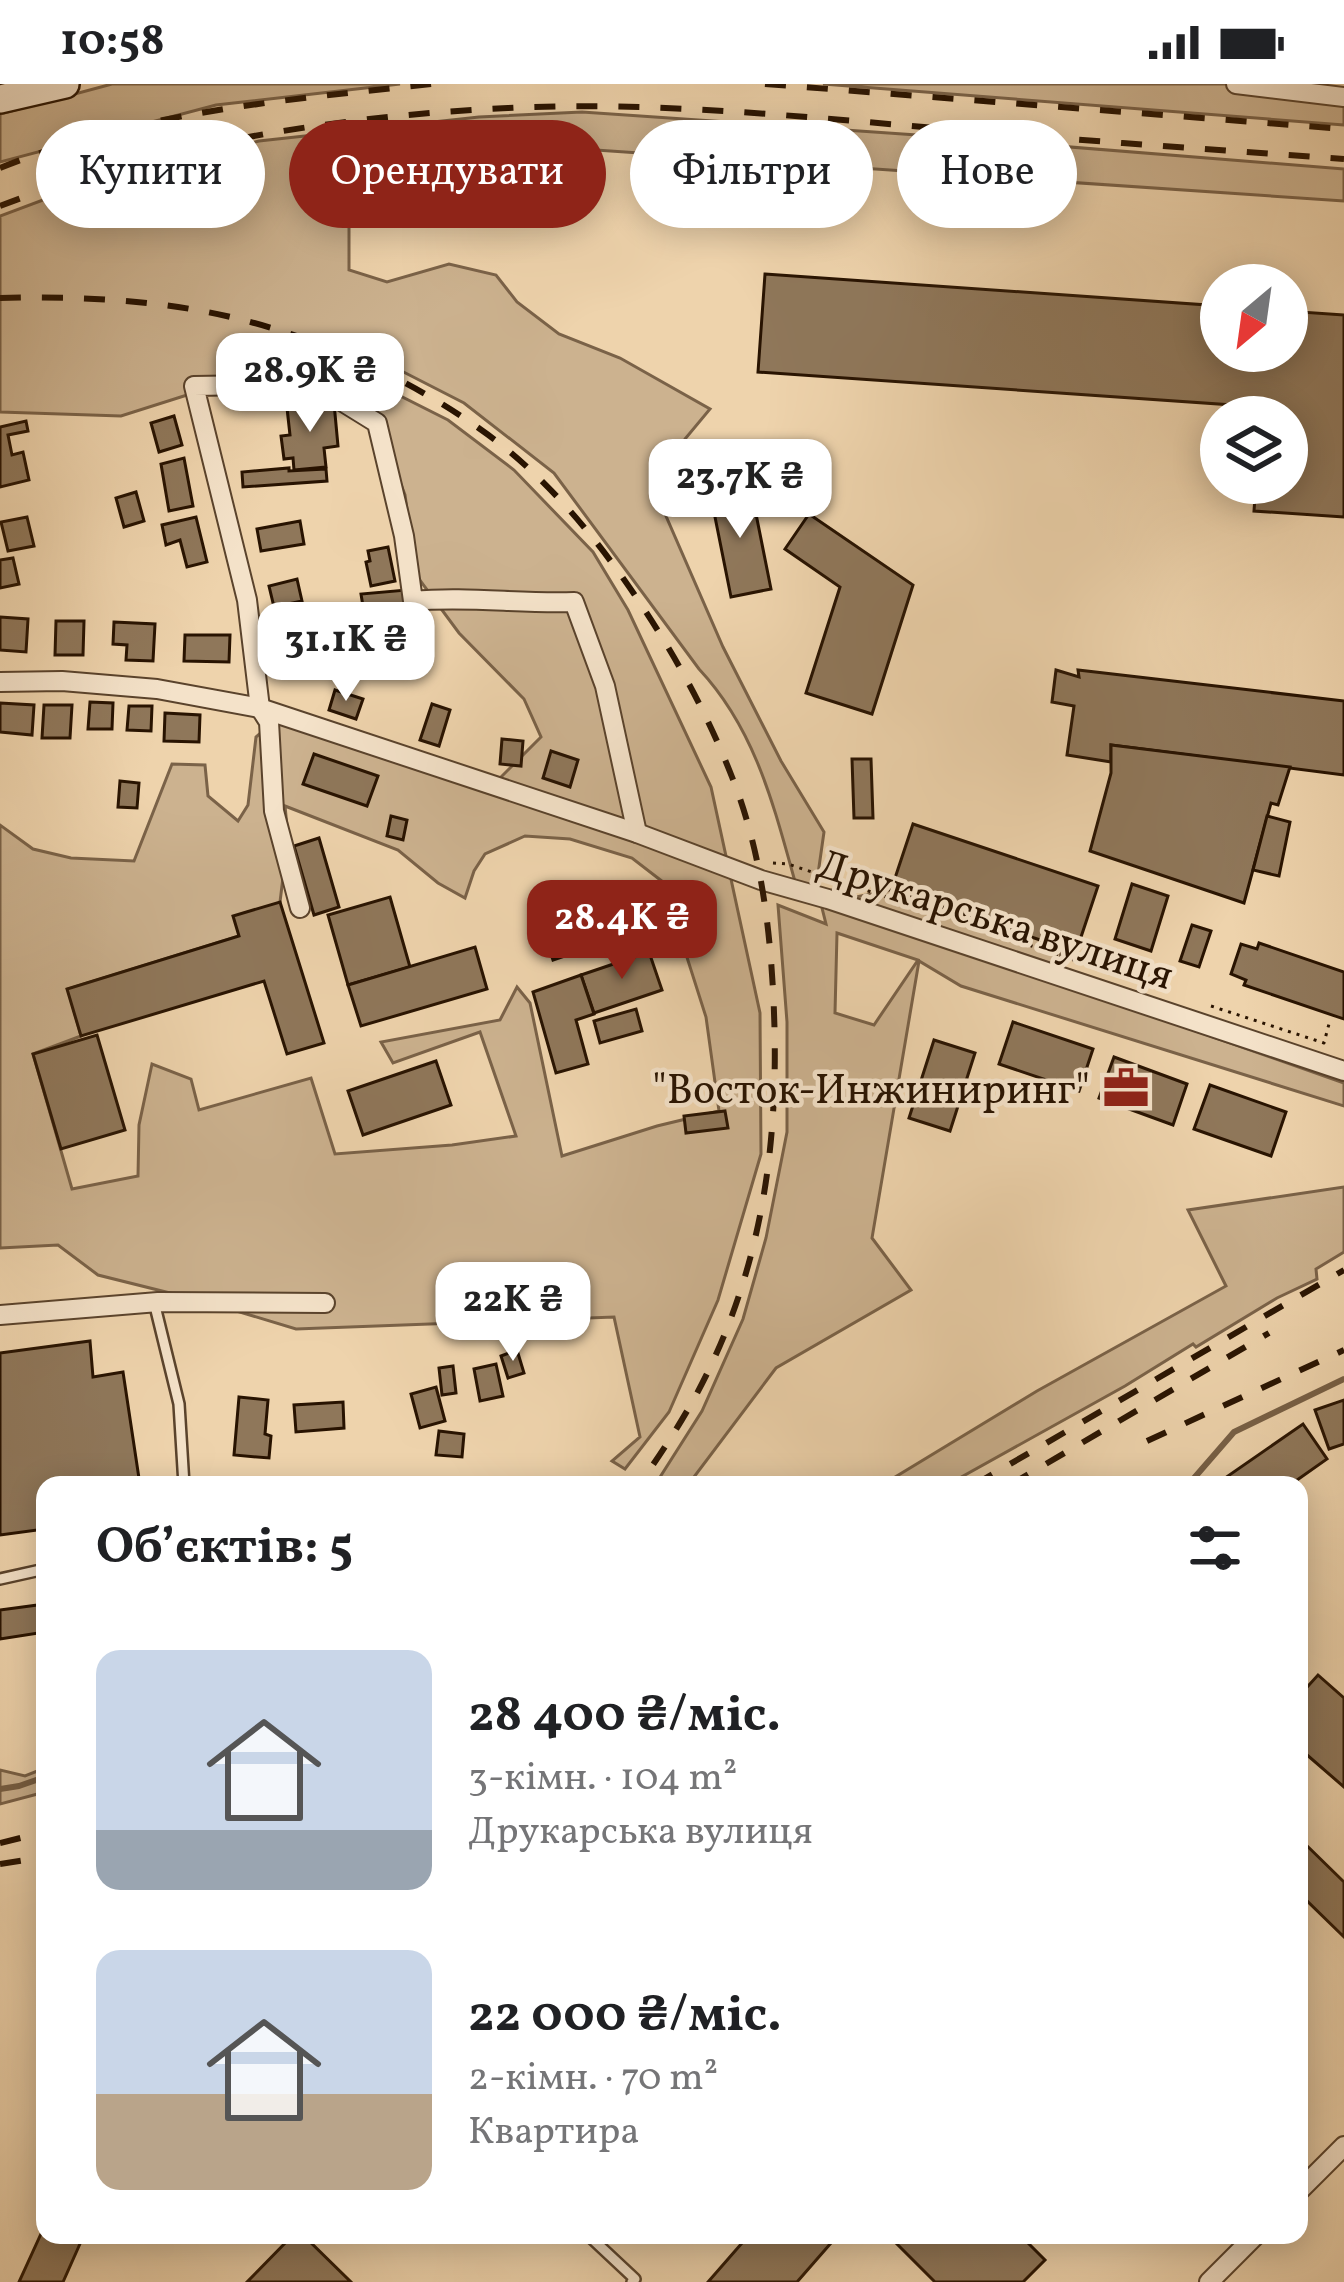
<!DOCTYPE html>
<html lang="uk">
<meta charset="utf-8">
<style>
:root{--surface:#fff;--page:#f2f2f2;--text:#202124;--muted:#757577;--accent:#8f2418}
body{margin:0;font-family:Vollkorn,serif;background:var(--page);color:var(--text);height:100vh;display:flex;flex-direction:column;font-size:45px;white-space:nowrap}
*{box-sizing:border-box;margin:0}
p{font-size:39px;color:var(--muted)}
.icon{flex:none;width:66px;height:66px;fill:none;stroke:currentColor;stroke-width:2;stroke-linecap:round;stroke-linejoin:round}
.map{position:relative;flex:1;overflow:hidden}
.drawer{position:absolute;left:36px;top:1392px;width:1272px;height:768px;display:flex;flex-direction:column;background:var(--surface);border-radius:24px;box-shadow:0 6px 30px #0003}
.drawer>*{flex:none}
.hud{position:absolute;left:36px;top:36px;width:1272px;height:108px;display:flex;gap:24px}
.needle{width:78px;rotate:209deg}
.fabs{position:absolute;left:1200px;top:180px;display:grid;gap:24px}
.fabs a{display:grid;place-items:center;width:108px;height:108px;border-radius:50%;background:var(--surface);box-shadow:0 6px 30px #0003;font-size:60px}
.price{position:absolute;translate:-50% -102px;padding:0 27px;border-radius:24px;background:#fff;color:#222;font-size:39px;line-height:78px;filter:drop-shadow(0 3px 6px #0008)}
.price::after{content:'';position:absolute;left:50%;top:72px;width:36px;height:27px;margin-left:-18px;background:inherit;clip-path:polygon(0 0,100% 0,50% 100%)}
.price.current{background:var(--accent);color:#fff}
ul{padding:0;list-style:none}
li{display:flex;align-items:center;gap:36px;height:300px;padding:0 60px}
li span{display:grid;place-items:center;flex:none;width:336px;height:240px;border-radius:24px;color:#555}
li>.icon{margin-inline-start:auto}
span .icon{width:144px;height:144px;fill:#fffc;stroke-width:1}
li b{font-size:51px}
h2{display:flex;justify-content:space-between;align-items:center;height:144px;padding:0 60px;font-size:51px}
.chip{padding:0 42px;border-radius:54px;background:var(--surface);box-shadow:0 6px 30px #0003;font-size:42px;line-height:108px}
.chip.current{background:var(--accent);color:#fff}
.status{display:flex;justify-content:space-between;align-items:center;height:84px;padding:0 60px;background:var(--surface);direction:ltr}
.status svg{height:33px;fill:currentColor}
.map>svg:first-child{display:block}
.green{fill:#ccb28f;stroke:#7a6248;stroke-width:3;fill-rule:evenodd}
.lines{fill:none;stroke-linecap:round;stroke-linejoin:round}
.stream{stroke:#775f45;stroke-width:6}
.building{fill:#8f775a;stroke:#281301;stroke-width:3}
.service-casing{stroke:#5a432c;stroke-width:14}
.minor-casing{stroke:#5a432c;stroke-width:22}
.secondary-casing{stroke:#281301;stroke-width:32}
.path{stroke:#281301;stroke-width:3;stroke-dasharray:3 6;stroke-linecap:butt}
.service{stroke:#f4e2c9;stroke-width:9}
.minor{stroke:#f4e2c9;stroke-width:18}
.secondary{stroke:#f4e2c9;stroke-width:27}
.rail{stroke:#281301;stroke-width:6;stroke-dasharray:21 21;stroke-linecap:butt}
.labels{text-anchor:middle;stroke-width:9;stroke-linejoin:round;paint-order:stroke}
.street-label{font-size:42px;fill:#281301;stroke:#f4e2c9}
.poi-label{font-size:42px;fill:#281301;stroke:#f4e2c9;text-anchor:end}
</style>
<div class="status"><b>10:58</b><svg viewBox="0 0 49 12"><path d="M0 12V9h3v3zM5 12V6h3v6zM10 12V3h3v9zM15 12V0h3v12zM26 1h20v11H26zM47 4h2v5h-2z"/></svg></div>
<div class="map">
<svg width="1344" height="2198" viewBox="0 0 1344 2198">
<rect width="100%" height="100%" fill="#eed3ac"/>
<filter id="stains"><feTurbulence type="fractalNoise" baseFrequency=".00167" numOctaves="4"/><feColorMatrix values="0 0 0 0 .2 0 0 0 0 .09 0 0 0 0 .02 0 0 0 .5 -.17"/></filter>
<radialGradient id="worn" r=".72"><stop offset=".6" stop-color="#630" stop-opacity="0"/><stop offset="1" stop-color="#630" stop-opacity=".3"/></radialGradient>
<g class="green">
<path d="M 112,0 L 400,0 L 216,21 L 0,78 L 0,30 Z"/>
<path d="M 823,0 L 1236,0 L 1344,11 L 1344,41 Z"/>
<path d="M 582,28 L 946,53 L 1344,85 L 1344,117 L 479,58 L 476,137 L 349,133 L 349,186 L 387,198 L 449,180 L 496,191 L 517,218 L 559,250 L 620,274 L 710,325 L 685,355 L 659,416 L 723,563 L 781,677 L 824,748 L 815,811 L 796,801 C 774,723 756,646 699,585 L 554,389 L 464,319 L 343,257 L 341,282 L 448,336 L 514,386 L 593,468 L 628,526 L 711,703 L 760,929 L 761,1070 L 718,1216 L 669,1328 L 625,1385 L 612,1377 L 640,1353 L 614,1233 L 296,1245 L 210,1219 L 98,1191 L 58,1161 L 0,1164 L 0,741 L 33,765 L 71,774 L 134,777 L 172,680 L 205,681 L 208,712 L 238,737 L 248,721 L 256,653 L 281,631 L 493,701 L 541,653 L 524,615 L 459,549 L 416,491 L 405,411 L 377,338 L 338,316 L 246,301 L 187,311 L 121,332 L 0,328 L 0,132 L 83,101 L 259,57 L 479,33 ZM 285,722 L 398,766 L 438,799 L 465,814 L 474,787 L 485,770 L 525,752 L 570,755 L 632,774 L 663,798 L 706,933 L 719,1027 L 657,1042 L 562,1072 L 530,919 L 517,903 L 500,936 L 381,958 L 393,979 L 480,948 L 516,1052 L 452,1061 L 335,1070 L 311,994 L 199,1026 L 191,995 L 152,980 L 139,1041 L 138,1092 L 72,1105 L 33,970 L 81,952 L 68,905 L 239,852 L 280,818 L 288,753 Z"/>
<path d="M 891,806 L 1061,862 L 1059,899 L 1344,999 L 1344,1022 L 961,902 L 919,877 L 872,1154 L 911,1206 L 776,1284 L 688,1401 L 655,1401 L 702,1327 L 743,1235 L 766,1154 L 787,1048 L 787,938 L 778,821 L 826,840 L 821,820 ZM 837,849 L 918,876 L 874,941 L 835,929 Z"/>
<path d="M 1344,1103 L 1344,1168 L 1316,1185 L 1317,1195 L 1277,1214 L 1196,1263 L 1193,1260 L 1125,1302 L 947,1401 L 882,1401 L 1037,1307 L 1226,1202 L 1188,1126 Z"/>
<path d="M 45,1684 L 45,1708 L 0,1720 L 0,1686 L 25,1692 Z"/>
</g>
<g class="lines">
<g class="stream">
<path d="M 1188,1401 L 1234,1348 L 1344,1295"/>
<path d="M 0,1705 L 19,1702 L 45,1693"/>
</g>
</g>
<g class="building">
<path d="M 765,190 L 1221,222 L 1221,267 L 1287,267 L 1287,227 L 1344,231 L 1344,433 L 1254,427 L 1256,399 L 1287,399 L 1287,333 L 1261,333 L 1261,323 L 758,288 Z"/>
<path d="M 334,319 L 338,362 L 324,364 L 326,383 L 294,386 L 293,374 L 284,375 L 281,352 L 290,351 L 287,324 Z"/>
<path d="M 174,332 L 182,361 L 159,368 L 151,339 Z"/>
<path d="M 26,337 L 28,347 L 8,351 L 12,371 L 23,368 L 29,396 L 0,403 L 0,343 Z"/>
<path d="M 184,374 L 193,422 L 169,427 L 161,380 Z"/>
<path d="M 289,384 L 289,387 L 326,385 L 327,397 L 243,403 L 242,388 Z"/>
<path d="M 750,400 L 771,505 L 731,513 L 710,408 Z"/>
<path d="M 136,408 L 144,437 L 124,443 L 116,414 Z"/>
<path d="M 809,430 L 913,501 L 872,630 L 806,609 L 840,503 L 785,465 Z"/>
<path d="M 27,433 L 34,462 L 8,467 L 1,438 Z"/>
<path d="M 196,433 L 207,478 L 187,483 L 180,456 L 166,461 L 162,441 Z"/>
<path d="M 300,437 L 304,460 L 261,467 L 257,445 Z"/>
<path d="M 388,463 L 395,497 L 371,502 L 366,478 L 370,477 L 368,467 Z"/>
<path d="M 13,474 L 19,500 L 0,504 L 0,476 Z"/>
<path d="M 297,495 L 302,517 L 274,523 L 269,502 Z"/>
<path d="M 406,506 L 411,537 L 366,541 L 361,510 Z"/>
<path d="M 0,533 L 28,535 L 26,568 L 0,566 Z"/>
<path d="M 56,537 L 84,537 L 83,571 L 55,571 Z"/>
<path d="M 114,538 L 155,540 L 153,577 L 126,576 L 127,561 L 113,560 Z"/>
<path d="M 318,545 L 320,563 L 292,566 L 290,548 Z"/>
<path d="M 185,551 L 230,551 L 229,578 L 184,577 Z"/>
<path d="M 408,557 L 412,581 L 383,583 L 379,560 Z"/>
<path d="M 1056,586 L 1079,593 L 1078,586 L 1344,617 L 1344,691 L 1111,661 L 1111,678 L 1067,671 L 1074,622 L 1052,618 Z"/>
<path d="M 335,606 L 363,615 L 356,635 L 329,626 Z"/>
<path d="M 90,618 L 113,619 L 112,645 L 88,645 Z"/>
<path d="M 0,619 L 34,621 L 32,651 L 0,648 Z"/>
<path d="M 432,620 L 450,626 L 439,662 L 420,656 Z"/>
<path d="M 44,621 L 72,621 L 70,654 L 42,654 Z"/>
<path d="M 129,622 L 152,622 L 151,647 L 127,646 Z"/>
<path d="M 165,629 L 200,631 L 199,658 L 164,657 Z"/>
<path d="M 502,655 L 523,657 L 521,682 L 500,680 Z"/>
<path d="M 1111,661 L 1290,683 L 1278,721 L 1271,719 L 1244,819 L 1090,767 L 1111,689 Z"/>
<path d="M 551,667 L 578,676 L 570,703 L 543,694 Z"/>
<path d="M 314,670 L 378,692 L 367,722 L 303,700 Z"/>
<path d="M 852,675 L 871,675 L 873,734 L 854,734 Z"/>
<path d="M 120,697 L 139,699 L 137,724 L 118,723 Z"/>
<path d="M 391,732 L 407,736 L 403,756 L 387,752 Z"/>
<path d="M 1267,732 L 1290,738 L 1279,792 L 1253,786 Z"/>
<path d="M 913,740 L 1098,802 L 1076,868 L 891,806 Z"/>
<path d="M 319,754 L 339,823 L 314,831 L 294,762 Z"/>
<path d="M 1132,800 L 1168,812 L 1151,867 L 1115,855 Z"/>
<path d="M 635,804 L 649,843 L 553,876 L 540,836 Z"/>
<path d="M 390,813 L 410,883 L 348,901 L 328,831 Z"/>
<path d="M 280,818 L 324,959 L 287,970 L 264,897 L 81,952 L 67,905 L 239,852 L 233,832 Z"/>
<path d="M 1192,841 L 1211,847 L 1199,883 L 1180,877 Z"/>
<path d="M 1259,859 L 1344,888 L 1344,935 L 1244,901 L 1246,896 L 1231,890 L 1241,860 L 1257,865 Z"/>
<path d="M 475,863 L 487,905 L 361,942 L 348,901 Z"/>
<path d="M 649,868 L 662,906 L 594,929 L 581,891 Z"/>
<path d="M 581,891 L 594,930 L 576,936 L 588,980 L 556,989 L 533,908 Z"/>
<path d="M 636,925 L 642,947 L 600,959 L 594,937 Z"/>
<path d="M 1013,938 L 1093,965 L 1079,1007 L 999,980 Z"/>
<path d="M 97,951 L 125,1046 L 61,1065 L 33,970 Z"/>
<path d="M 934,956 L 975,969 L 950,1047 L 909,1034 Z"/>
<path d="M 1114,973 L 1187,1000 L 1173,1041 L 1099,1014 Z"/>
<path d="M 436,977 L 451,1021 L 363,1051 L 348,1007 Z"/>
<path d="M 1210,1001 L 1286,1028 L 1271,1072 L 1194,1045 Z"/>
<path d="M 725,1027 L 728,1044 L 686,1049 L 684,1032 Z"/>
<path d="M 90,1257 L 93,1293 L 123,1288 L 140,1401 L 45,1401 L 45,1445 L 0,1451 L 0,1269 Z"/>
<path d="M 517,1266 L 524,1289 L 508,1294 L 501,1272 Z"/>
<path d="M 496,1280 L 503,1312 L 480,1317 L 474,1285 Z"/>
<path d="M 453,1282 L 456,1309 L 442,1311 L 439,1284 Z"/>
<path d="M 436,1303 L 445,1337 L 420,1344 L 411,1310 Z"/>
<path d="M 239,1313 L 268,1316 L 265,1350 L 271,1352 L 269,1374 L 234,1371 Z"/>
<path d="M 1344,1316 L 1344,1360 L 1329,1365 L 1315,1326 Z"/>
<path d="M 343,1318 L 344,1344 L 296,1348 L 294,1321 Z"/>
<path d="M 1303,1340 L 1327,1375 L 1290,1401 L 1230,1401 L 1225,1394 Z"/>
<path d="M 439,1347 L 464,1350 L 462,1373 L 436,1371 Z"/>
<path d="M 45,1520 L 45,1548 L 0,1555 L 0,1526 Z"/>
<path d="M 1318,1591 L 1344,1614 L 1344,1703 L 1299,1664 L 1299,1612 Z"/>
<path d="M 1299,1754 L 1344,1798 L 1344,1853 L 1299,1809 Z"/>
<path d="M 45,2141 L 45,2151 L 83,2153 L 63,2198 L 19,2198 Z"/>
<path d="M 293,2151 L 303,2151 L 351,2198 L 247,2198 Z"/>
<path d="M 749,2151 L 838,2151 L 797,2198 L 708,2198 Z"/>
<path d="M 888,2151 L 1020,2151 L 1045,2176 L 1023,2198 L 935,2198 Z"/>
</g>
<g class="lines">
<g class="service-casing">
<g id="service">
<path d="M 154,1218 L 179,1320 L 184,1401"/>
<path d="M 0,1495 L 45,1485"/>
<path d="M 588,2151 L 635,2195 L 632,2198"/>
</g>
</g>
<g class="minor-casing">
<g id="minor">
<path d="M 1236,0 L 1344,13"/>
<path d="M 0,598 L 62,597 L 157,605 L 260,624 L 637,749 L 761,796 L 828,815 L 1344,987"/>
<path d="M 300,824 L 274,727 L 269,638 L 260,624 L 247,516 L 194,302 L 314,300 L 377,339 L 404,452 L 413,517 C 467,512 520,520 574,518 L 605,602 L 637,749"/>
<path d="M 0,1231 L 158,1218 L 325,1219"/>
<path d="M 1299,2107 L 1344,2062"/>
<path d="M 1209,2198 L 1256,2151"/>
</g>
</g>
<g class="secondary-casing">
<path id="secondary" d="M 0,15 L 65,0"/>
</g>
<g class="path">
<path d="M 773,779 L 788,780 L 1100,885"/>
<path d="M 1211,922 L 1324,959 L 1330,936"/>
</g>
<use href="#service" class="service"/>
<use href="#minor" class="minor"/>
<use href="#secondary" class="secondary"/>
<g class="rail">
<path d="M 765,0 L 1344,45"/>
<path d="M 0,84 C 138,28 284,16 431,0"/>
<path d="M 0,122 C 160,60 337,32 508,24 C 649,17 795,32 935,44 C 1071,56 1208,65 1344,75"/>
<path d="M 0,214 C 80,212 165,216 243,236 C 326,257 411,296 480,345 C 546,391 601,459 644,525 C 679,578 709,634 732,693 C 759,761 769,834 773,906 C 780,1035 768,1158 713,1277 C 693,1321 667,1361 639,1401"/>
<path d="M 1147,1357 L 1344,1266"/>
<path d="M 974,1401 L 1344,1186"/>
<path d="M 1010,1401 L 1269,1249"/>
<path d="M 0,1759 L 45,1748"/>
<path d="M 0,1780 L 45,1773"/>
</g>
</g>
<defs>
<g id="office-bare" transform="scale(3.6)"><path d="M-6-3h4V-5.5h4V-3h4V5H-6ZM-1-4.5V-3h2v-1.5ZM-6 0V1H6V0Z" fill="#8f2418" stroke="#f4e2c9" stroke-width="2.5" paint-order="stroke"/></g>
</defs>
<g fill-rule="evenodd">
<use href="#office-bare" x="1126" y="1004"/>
</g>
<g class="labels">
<g class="street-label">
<text transform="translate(996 834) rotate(18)" y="15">Друкарська вулиця</text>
</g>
<g class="poi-label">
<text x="1090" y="1019">"Восток-Инжиниринг"</text>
</g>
</g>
<rect width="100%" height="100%" filter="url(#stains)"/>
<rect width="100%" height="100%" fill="url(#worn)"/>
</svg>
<div class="fabs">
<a><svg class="needle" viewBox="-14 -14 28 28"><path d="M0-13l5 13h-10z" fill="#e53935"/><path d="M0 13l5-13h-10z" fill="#757577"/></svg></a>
<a><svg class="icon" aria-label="layers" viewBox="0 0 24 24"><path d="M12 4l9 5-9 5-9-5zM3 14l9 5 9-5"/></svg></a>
</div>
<b class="price" style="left:310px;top:351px">28.9K ₴</b>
<b class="price" style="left:740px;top:457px">23.7K ₴</b>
<b class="price" style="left:346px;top:620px">31.1K ₴</b>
<b class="price current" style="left:622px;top:898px">28.4K ₴</b>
<b class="price" style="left:513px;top:1280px">22K ₴</b>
<div class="hud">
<a class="chip">Купити</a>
<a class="chip current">Орендувати</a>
<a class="chip">Фільтри</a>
<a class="chip">Нове</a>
</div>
<section class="drawer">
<h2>Об’єктів: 5<svg class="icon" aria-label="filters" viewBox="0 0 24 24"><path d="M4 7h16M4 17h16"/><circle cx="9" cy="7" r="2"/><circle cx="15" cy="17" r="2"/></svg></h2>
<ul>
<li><span style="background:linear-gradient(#c9d6e8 75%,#9aa5b1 0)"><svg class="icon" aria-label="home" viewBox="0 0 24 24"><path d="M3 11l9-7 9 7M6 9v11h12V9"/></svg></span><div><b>28 400 ₴/міс.</b><p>3-кімн. · 104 m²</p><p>Друкарська вулиця</p></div></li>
<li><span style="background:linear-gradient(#c9d6e8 60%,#b9a48a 0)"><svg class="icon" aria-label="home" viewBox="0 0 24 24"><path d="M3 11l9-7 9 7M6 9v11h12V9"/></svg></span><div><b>22 000 ₴/міс.</b><p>2-кімн. · 70 m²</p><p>Квартира</p></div></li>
</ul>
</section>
</div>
